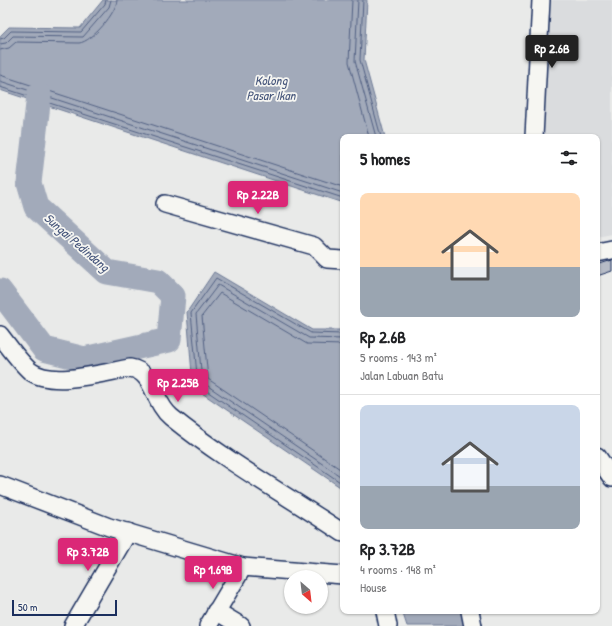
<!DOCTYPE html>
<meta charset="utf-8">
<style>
:root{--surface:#fff;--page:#f6f6f6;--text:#202124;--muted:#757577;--line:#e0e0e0;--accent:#db2777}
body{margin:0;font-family:"Patrick Hand",sans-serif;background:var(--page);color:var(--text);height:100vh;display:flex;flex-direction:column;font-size:15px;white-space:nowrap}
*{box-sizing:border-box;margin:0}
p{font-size:13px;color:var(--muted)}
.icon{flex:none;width:22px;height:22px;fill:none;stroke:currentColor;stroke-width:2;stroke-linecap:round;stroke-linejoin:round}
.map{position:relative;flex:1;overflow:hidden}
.side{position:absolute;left:340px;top:134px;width:260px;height:480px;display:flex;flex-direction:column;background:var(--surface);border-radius:8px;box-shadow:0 1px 3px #0004}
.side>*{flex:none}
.needle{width:26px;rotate:152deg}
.fabs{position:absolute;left:284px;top:570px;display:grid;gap:8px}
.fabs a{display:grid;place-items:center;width:44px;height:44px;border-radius:50%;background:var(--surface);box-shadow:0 1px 3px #0004;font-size:20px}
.scale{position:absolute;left:12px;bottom:10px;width:105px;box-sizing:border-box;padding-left:4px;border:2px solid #1b2f5e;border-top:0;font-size:11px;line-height:14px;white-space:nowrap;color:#1b2f5e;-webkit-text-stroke:3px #f6f6f2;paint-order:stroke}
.price{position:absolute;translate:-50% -34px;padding:0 9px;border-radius:4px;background:var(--accent);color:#fff;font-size:13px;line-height:26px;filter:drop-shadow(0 1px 2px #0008)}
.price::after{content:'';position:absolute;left:50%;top:24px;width:12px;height:9px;margin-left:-6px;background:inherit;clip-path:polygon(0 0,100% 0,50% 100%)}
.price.current{background:#222;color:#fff}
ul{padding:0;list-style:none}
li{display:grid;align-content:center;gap:8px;height:212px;padding:0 20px}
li+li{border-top:1px solid var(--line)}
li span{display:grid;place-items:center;height:124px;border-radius:8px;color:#555}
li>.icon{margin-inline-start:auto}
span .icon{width:72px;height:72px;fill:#fffc;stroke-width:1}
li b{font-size:17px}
h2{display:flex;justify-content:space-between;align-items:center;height:48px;padding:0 20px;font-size:17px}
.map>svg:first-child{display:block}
.built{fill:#dadcde}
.water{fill:#a2aaba;stroke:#6c7995}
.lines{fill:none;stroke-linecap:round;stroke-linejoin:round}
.shore{stroke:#516083;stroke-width:1}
.river{stroke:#a2aaba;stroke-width:25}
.building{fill:#b6bbc6;stroke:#1b2f5e}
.minor-casing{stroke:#1b2f5e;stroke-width:20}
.minor{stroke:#f6f6f2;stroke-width:17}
.labels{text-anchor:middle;stroke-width:3.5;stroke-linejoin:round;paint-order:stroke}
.water-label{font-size:13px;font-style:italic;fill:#44547a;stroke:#f6f6f2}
</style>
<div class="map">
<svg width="612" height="626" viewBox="0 0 612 626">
<rect width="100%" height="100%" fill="#e9eae9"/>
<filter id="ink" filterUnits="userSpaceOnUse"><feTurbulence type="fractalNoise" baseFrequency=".025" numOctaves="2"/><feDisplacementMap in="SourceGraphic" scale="8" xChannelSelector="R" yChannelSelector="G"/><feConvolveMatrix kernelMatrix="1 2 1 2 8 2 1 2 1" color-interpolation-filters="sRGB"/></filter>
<g filter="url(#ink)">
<path class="built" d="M 549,0 L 612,0 L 612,234 L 597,237 L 597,137 L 544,137 L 545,71 Z"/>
<g class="water">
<path d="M 103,0 L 367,0 L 364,60 L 385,137 L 343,137 L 343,203 L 0,90 L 0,36 L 9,27 L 80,28 Z"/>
<path d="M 214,272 L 312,330 L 343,330 L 343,489 L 193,387 L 187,312 Z"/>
<path d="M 402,611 L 465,611 L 469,626 L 407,626 Z"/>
</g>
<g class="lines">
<g class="shore">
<path d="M 352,0 L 349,62 L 369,137"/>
<path d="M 358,0 L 355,61 L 376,137"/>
<path d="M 363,0 L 360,60 L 381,137"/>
<path d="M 0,39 L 4,38 L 11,31 L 81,32 L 105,4 L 106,0"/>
<path d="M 0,44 L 6,43 L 13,36 L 83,37 L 109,7 L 111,0"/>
<path d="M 0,50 L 9,48 L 16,42 L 79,43 C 92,42 117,12 117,0"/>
<path d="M 0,75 L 343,187"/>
<path d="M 0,81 L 343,193"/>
<path d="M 0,87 L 343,198"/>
<path d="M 343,334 L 311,333 L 216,278 L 191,313 L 198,385 L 343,484"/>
<path d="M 343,339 L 309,338 L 218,285 L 196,314 L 202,382 L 343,478"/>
<path d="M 343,345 L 307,344 L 220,293 L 202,316 L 208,379 L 343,471"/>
</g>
<path class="river" d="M 0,291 L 44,349 L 84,359 L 169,340 L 173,296 L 158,281 L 107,272 L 36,207 L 29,183 L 39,95"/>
</g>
<path class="building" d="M 612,260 L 612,271 L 597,276 L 597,265 Z"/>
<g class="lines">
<g class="minor-casing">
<g id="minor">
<path d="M 534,137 L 541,0"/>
<path d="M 165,204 L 314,246 L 327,259 L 343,260"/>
<path d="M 597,253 L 612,250"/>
<path d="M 0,335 C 9,347 19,361 30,371 C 52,388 105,372 130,368 C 155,372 152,401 171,417 C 224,460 286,495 343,533"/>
<path d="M 597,456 L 612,478"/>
<path d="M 0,485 L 109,527 L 243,567 L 343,575"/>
<path d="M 216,611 L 241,626"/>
<path d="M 385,611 L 388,626"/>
<path d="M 470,611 L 473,626"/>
<path d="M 73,626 L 128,532"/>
<path d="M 208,626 L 243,567"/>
</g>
</g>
<use href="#minor" class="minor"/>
</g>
</g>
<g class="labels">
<g class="water-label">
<text x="271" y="85">Kolong<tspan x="271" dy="15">Pasar Ikan</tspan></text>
<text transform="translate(77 242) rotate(41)" y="5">Sungai Pedindang</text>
</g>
</g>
</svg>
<div class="fabs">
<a><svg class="needle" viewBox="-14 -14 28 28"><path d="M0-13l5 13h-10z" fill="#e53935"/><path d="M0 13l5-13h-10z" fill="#757577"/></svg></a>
</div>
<div class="scale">50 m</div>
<b class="price current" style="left:552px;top:69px">Rp 2.6B</b>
<b class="price" style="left:258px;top:215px">Rp 2.22B</b>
<b class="price" style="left:178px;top:403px">Rp 2.25B</b>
<b class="price" style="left:88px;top:572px">Rp 3.72B</b>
<b class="price" style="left:213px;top:590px">Rp 1.69B</b>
<section class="side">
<h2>5 homes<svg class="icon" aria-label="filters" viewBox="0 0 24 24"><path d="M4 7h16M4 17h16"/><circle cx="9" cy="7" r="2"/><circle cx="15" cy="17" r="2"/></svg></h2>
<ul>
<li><span style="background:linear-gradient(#ffd9b3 60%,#9aa5b1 0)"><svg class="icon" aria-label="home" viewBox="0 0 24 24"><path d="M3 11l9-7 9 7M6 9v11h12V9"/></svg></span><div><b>Rp 2.6B</b><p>5 rooms · 143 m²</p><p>Jalan Labuan Batu</p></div></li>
<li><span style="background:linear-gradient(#c9d6e8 65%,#9aa5b1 0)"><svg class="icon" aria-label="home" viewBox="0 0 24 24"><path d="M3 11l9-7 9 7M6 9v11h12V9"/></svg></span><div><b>Rp 3.72B</b><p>4 rooms · 148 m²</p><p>House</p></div></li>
</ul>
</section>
</div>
